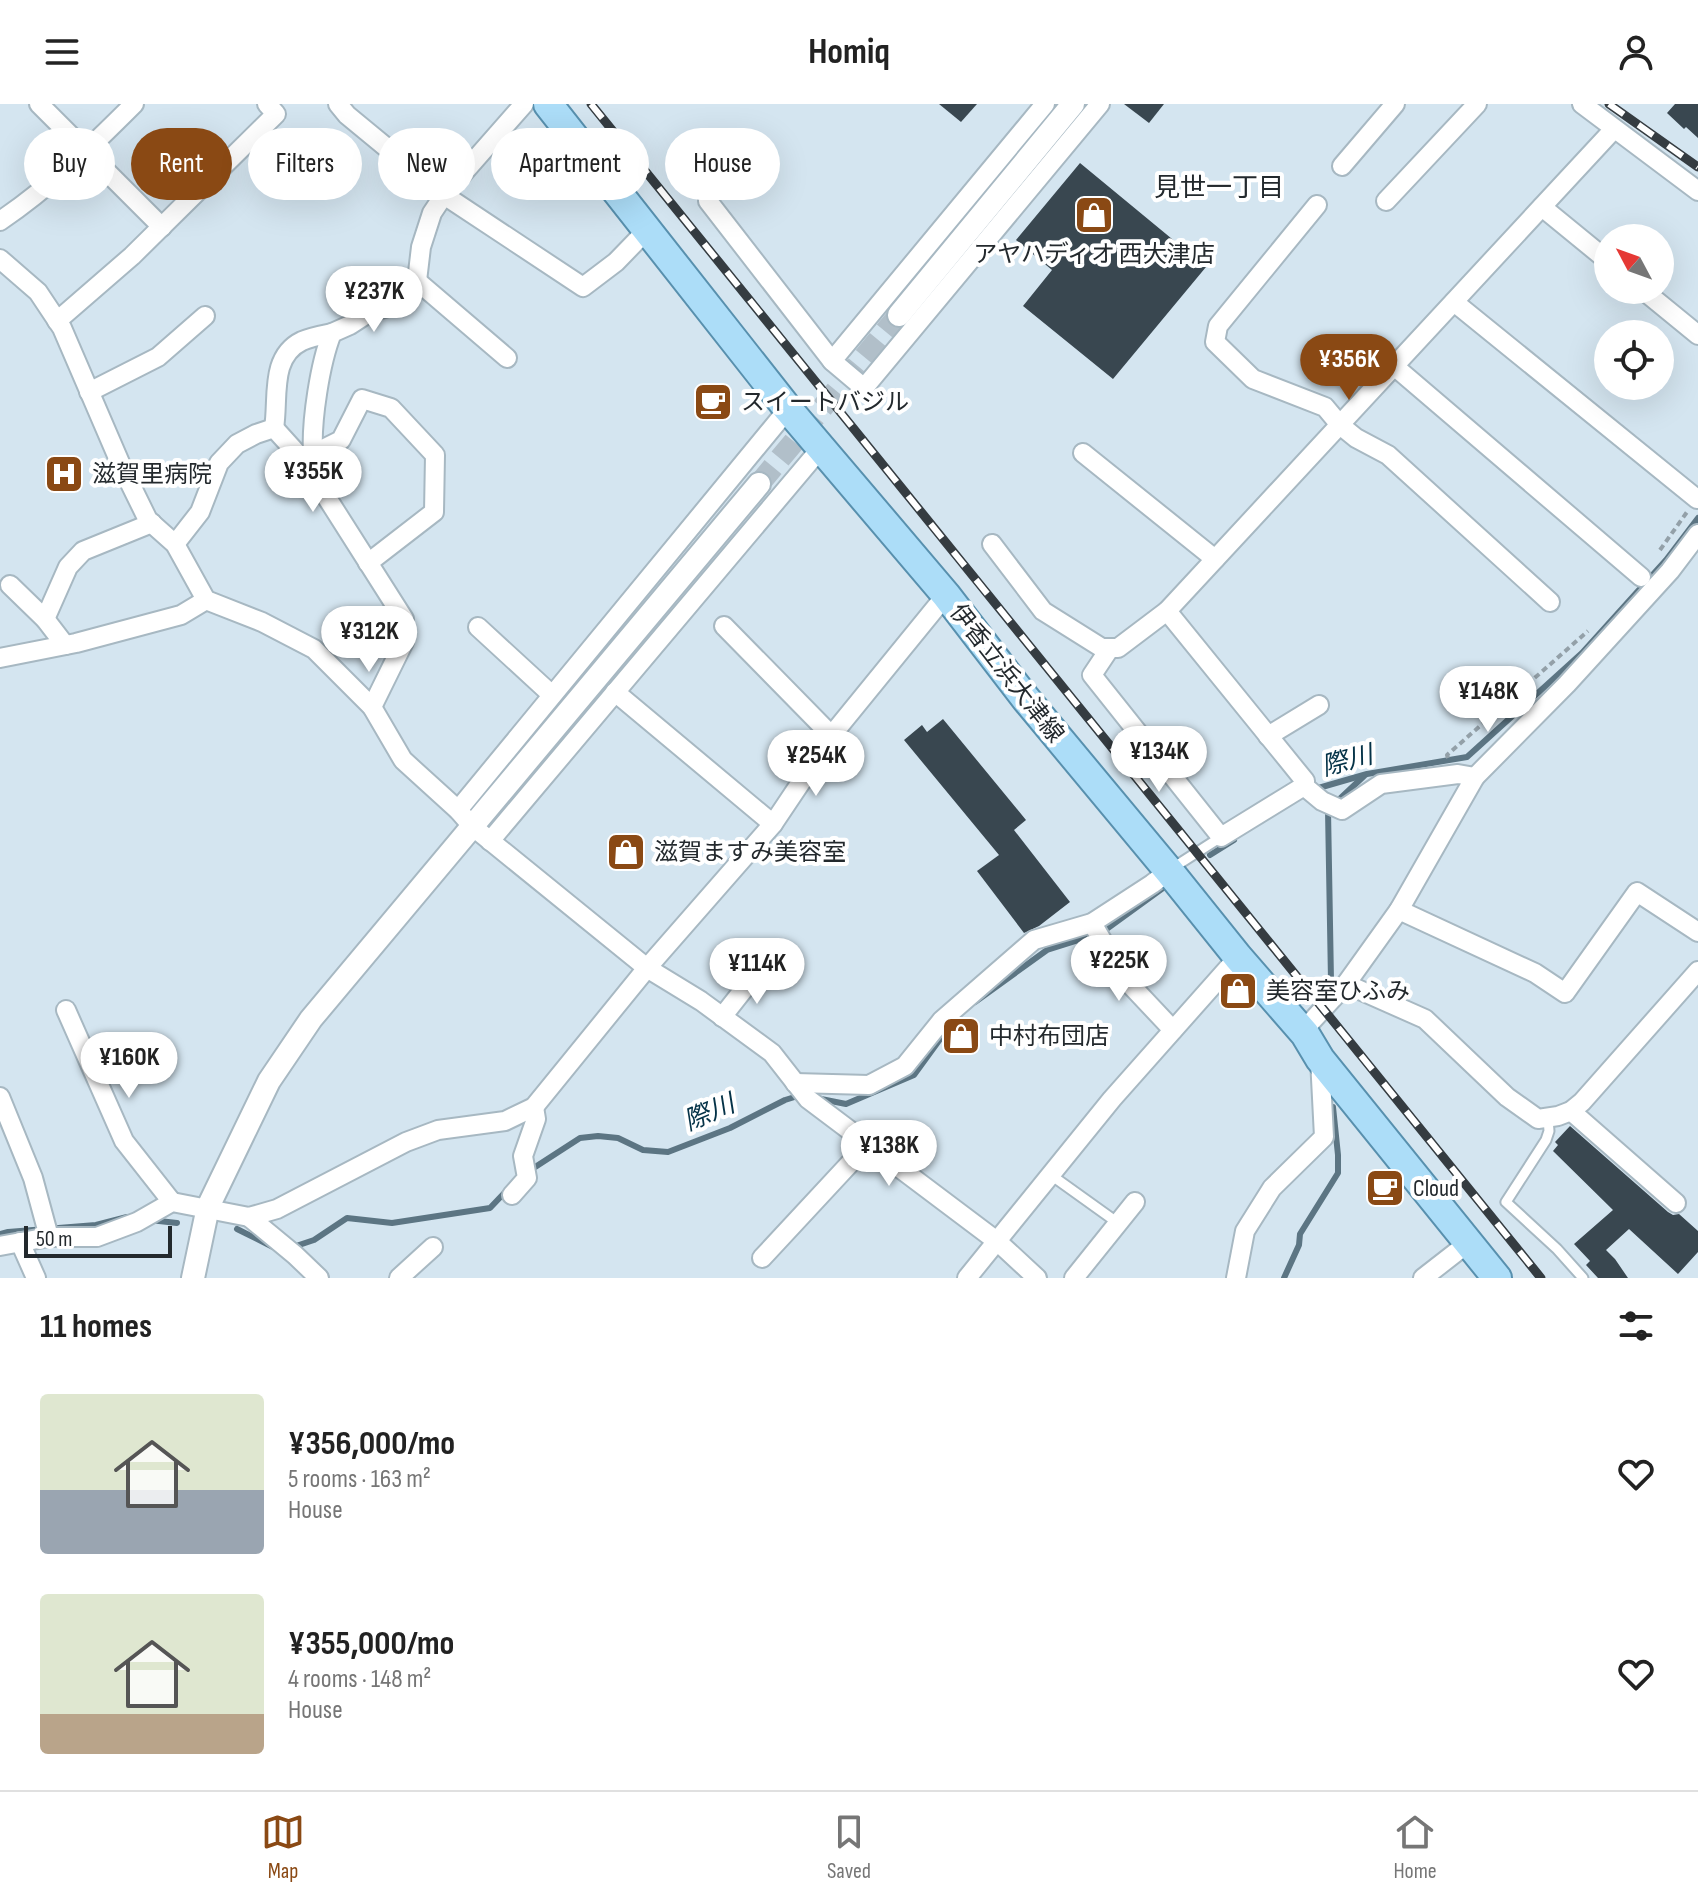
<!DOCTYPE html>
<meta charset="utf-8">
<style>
:root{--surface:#fff;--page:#f2f2f2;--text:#222;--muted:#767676;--line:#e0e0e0;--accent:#8a4914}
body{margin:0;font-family:"Sofia Sans Condensed","Noto Sans JP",sans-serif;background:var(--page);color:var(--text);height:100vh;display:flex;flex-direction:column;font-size:30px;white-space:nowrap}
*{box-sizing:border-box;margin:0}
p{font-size:26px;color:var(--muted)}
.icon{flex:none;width:44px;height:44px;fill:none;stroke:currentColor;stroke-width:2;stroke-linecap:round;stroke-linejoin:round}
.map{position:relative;height:1174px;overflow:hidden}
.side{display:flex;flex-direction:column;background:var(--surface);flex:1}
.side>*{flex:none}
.banner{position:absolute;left:24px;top:24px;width:800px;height:72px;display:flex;gap:16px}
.needle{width:52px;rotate:311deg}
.tools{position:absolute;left:1594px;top:120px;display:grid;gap:16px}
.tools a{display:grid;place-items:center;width:80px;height:80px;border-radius:50%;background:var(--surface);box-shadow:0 8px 32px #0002;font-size:40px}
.scale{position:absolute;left:24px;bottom:20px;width:148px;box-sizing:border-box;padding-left:8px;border:4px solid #23292d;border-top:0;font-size:22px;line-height:28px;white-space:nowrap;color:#23292d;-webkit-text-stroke:6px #fff;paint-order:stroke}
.price{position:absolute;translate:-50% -68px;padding:0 18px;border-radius:28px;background:#fff;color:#222;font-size:26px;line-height:52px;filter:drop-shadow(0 2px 4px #0008)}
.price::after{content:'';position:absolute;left:50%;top:48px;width:24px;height:18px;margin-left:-12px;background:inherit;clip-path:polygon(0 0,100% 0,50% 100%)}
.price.selected{background:var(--accent);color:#fff}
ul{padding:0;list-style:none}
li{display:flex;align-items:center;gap:24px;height:200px;padding:0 40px}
li span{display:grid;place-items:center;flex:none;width:224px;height:160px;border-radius:8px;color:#555}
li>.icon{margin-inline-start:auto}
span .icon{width:96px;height:96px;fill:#fffc;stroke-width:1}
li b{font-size:34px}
h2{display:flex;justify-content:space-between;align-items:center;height:96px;padding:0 40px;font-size:34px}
.tag{padding:0 28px;border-radius:36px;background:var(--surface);box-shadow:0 8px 32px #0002;font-size:28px;line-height:72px}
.tag.selected{background:var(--accent);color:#fff}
header{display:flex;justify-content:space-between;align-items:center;height:104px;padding:0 40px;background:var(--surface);font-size:36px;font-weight:700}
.tabs{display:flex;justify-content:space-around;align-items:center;height:112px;border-top:2px solid var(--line);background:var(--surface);font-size:22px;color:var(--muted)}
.tabs a{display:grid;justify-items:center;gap:4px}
.tabs .selected{color:var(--accent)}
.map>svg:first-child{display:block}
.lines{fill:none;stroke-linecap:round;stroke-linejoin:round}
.stream{stroke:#5c7583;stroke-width:6}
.building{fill:#394750}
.tertiary-tunnel{stroke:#b1bfc9;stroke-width:22;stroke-dasharray:22 11;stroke-linecap:butt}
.service-casing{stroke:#a7b8c2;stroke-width:13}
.minor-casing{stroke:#a7b8c2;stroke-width:22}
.tertiary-casing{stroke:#a7b8c2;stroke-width:26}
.primary-casing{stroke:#5890ae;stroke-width:32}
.path{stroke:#93a0a8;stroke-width:4;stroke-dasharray:6 4;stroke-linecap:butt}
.service{stroke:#fff;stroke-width:9}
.minor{stroke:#fff;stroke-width:18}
.tertiary{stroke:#fff;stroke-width:22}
.primary{stroke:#acddf8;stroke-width:28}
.rail-casing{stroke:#353c41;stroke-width:9}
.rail{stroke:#fff;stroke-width:6;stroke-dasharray:18;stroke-linecap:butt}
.labels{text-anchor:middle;stroke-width:8;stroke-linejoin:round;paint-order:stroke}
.poi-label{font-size:24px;fill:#23292d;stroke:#fff;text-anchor:start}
.street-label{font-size:24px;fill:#23292d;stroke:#fff}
.neighbourhood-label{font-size:26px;fill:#23292d;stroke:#fff}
.water-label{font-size:26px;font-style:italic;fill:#043247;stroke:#fff}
</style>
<header><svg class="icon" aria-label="menu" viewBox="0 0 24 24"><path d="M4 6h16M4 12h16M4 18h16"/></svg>Homiq<svg class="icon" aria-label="person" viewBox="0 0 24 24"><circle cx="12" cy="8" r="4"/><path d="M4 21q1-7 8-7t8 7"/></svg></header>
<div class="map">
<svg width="1698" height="1174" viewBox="0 0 1698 1174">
<rect width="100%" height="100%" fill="#d4e5f0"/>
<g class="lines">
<g class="stream">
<path d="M 1315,685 L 1367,670 L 1467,653 L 1582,549 L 1666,456 L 1698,414"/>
<path d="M 1210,751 L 1234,736"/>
<path d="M 1331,877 L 1328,706 L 1364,672"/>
<path d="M 975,898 L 1047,846 L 1101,829 L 1163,784"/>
<path d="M 816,994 L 846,1000 L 914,971 L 954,916"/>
<path d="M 529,1067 L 580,1034 L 598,1032 L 618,1034 L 643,1046 L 668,1048 L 730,1024 L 785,996 L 801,991"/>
<path d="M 150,1116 L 177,1119"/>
<path d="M 237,1125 L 273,1143"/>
<path d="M 0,1130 L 8,1128 L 96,1121 L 127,1113"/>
<path d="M 290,1144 L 314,1136 L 347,1114 L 392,1119 L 490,1104 L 509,1084"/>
<path d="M 1284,1174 L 1299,1141 L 1300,1130 L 1338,1069 L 1338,1051 L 1333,1003"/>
</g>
</g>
<g class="building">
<path d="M 939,0 L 977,0 L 961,18 Z"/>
<path d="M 1124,0 L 1164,0 L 1149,19 Z"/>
<path d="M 1675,0 L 1698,0 L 1698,34 L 1686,23 L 1684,25 L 1667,9 Z"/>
<path d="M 1080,59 L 1206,163 L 1113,275 L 1023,202 L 1052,166 L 1016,136 Z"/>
<path d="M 943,615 L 1026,716 L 1014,726 L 1070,798 L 1039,822 L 1024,829 L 977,767 L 999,751 L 904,636 L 922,621 L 927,628 Z"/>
<path d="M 1570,1022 L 1668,1108 L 1673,1111 L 1679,1110 L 1698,1127 L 1698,1148 L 1678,1170 L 1629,1125 L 1606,1146 L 1615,1155 L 1628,1174 L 1598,1174 L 1586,1161 L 1590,1157 L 1574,1140 L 1613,1106 L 1553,1047 L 1558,1041 L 1555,1038 Z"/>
</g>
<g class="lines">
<path class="tertiary-tunnel" d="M 759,380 L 899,211"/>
<g class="service-casing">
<g id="service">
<path d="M 1171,765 L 1221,733"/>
<path d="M 1548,1015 L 1549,1027 L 1546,1036 L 1506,1098 L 1557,1145 L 1583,1174"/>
<path d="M 1051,1071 L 1118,1119"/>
</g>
</g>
<g class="minor-casing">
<g id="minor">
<path d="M 39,0 L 162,123"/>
<path d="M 338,0 L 347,11 L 444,91 L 583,183 L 616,158 L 647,126"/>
<path d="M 1045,0 L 832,257 L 864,284 L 1100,0"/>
<path d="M 1582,0 L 1698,87"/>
<path d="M 1342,62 L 1395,0"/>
<path d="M 708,97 L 832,257"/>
<path d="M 1386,97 L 1477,0"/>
<path d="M 1317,101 L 1218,222 L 1215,238 L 1253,275 L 1325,303 L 1340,321 L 1356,334 L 1388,351 L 1550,498"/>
<path d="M 1542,103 L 1608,157"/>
<path d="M 0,117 C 49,84 92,42 134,0"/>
<path d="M 0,155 L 38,188 L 62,224 L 121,361 L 148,416 L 175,440 L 206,496 L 262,518 L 314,545 L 372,603 L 403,656 L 458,706 L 472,722 L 647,864 L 701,897 L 772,949 L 808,995 L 998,1138 L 1037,1174"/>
<path d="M 417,177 L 507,254"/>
<path d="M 1643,186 L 1698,231"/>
<path d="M 1454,198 L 1697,395"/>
<path d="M 57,217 L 132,152 L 276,10 L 267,0"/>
<path d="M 1394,262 L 1641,473"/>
<path d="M 89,288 L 158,253 L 205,212"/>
<path d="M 274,324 C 279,295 269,253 302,237 C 311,233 322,231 332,229"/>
<path d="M 1083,349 L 1215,455"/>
<path d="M 313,350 L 341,336 L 362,295 L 391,304 L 435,351 L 434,408 L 368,459"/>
<path d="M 303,356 L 313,350 C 311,317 320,259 332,229 L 350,221 L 370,208 L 403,199 L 417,177 L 421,143 L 432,109 L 444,91 L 524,0"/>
<path d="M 175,440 L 200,408 L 219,359 L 237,340 L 256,330 L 274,324 L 303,356 L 404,515 L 404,538 L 372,603"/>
<path d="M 992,440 L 1043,507 L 1102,544 L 1118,544 L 1167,507 L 1614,25"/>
<path d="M 10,481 L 45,515 L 65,541"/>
<path d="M 1167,507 L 1305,677 L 1304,682"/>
<path d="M 45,515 L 68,463 L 83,447 L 152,419"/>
<path d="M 724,522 L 832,632"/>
<path d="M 478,523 L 552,591"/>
<path d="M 1110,544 L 1092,571 L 1221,733 L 1304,682 L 1322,697 L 1342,706 L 1381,680 L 1458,670 L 1475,673"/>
<path d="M 0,554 L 76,539 L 181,511 L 206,496"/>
<path d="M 615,588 L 773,720"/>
<path d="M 1268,632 L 1319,601"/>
<path d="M 458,706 L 788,305"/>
<path d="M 490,737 L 821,344"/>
<path d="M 1399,806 L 1535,869 L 1565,889 L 1637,788 L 1698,828"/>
<path d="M 1092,819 L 1124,874 L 1173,926"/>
<path d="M 1346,880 L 1425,915 L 1507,993 L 1538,1015 L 1558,1012 L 1571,1007 L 1582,998 L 1698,867"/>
<path d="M 66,906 L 124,1037 L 172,1098"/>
<path d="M 722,913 L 759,866"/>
<path d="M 1305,930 L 1310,919 L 1346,880 L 1399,806 L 1475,673 L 1567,580 L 1670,467 L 1698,430"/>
<path d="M 795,979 L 869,981 L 905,962 L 942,916 L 1034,836 L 1092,819 L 1152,780 L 1169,767"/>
<path d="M 0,993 L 33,1074 L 49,1133"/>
<path d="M 1571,1007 L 1676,1099"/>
<path d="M 512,1091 L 527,1074 L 523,1052 L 536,1015 L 534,1003"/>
<path d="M 249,1113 L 295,1151 L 319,1174"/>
<path d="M 20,1138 L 36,1174"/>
<path d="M 0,1142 L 49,1133 L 97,1133 L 137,1118 L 172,1098 L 249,1113 L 277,1105 L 406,1038 L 438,1026 L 505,1017 L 534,1003 L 647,864 L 773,720 L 836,626 L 946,491"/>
<path d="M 762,1154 L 867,1041"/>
<path d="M 399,1174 L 433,1143"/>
<path d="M 967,1174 L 1112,995 L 1238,853"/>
<path d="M 1074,1174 L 1135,1098"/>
<path d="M 1236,1174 L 1245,1127 L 1272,1084 L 1324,1033 L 1320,955"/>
<path d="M 1423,1174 L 1468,1139"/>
</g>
</g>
<g class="tertiary-casing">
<g id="tertiary">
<path d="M 899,211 L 1073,0"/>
<path d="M 193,1174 L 208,1103 L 269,977 L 311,915 L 759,380"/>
</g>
</g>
<g class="primary-casing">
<path id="primary" d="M 548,0 L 788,305 L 946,491 L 1026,595 L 1169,767 L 1238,853 L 1305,930 L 1320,955 L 1497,1174"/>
</g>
<g class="path">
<path d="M 1660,446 L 1687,408"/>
<path d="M 1448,654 L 1447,651 L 1588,527"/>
</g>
<use href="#service" class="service"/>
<use href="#minor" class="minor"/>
<use href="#tertiary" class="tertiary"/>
<use href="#primary" class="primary"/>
<g class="rail-casing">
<g id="rail">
<path d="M 591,0 L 1541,1174"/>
<path d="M 1609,0 L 1698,63"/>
</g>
</g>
<use href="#rail" class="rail"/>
</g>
<defs>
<g id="shop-square" transform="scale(2)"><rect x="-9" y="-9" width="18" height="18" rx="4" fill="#8a4914" stroke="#fff"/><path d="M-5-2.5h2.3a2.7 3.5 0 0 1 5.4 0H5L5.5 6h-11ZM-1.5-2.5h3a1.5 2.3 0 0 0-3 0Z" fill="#fff"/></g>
<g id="cafe-square" transform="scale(2)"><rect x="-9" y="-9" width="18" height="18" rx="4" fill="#8a4914" stroke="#fff"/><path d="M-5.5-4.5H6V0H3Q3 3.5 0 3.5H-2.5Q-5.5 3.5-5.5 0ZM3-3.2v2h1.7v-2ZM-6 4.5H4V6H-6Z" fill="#fff"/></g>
<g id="hospital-square" transform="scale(2)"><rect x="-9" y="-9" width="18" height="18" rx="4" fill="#8a4914" stroke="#fff"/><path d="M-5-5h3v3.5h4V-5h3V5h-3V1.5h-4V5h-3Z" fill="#fff"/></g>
</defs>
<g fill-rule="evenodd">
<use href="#shop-square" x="1094" y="111"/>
<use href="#cafe-square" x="713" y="298"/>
<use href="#hospital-square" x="64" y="370"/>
<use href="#shop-square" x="626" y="748"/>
<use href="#shop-square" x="1238" y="887"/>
<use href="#shop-square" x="961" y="932"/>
<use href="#cafe-square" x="1385" y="1084"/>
</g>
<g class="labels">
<g class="poi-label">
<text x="1094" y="158" text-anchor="middle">アヤハディオ 西大津店</text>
<text x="741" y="306">スイートバジル</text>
<text x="92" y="378">滋賀里病院</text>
<text x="654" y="756">滋賀ますみ美容室</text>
<text x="1266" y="895">美容室ひふみ</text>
<text x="989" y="940">中村布団店</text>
<text x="1413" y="1092">Cloud</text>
</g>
<g class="street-label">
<text transform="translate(1007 569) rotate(52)" y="8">伊香立浜大津線</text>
</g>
<g class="neighbourhood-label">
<text x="1219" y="92">見世一丁目</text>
</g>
<g class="water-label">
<text transform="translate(1347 656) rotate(-15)" y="9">際川</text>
<text transform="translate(709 1008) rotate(-23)" y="9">際川</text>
</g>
</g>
</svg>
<div class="tools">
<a><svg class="needle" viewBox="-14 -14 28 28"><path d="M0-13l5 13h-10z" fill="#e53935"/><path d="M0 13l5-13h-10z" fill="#767676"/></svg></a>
<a><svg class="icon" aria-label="locate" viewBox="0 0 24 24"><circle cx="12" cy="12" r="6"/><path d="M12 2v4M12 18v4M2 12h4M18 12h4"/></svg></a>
</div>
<div class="scale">50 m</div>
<b class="price" style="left:374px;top:230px">¥237K</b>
<b class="price selected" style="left:1349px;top:298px">¥356K</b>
<b class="price" style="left:313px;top:410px">¥355K</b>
<b class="price" style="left:369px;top:570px">¥312K</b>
<b class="price" style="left:1488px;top:630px">¥148K</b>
<b class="price" style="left:1159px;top:690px">¥134K</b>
<b class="price" style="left:816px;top:694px">¥254K</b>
<b class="price" style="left:1119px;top:899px">¥225K</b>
<b class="price" style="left:757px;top:902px">¥114K</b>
<b class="price" style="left:129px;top:996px">¥160K</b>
<b class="price" style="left:889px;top:1084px">¥138K</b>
<div class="banner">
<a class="tag">Buy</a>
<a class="tag selected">Rent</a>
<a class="tag">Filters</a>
<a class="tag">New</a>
<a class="tag">Apartment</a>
<a class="tag">House</a>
</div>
</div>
<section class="side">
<h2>11 homes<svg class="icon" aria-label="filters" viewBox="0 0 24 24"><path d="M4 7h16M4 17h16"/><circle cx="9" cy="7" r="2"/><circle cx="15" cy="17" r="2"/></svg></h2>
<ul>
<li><span style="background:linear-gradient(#dfe7d0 60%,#9aa5b1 0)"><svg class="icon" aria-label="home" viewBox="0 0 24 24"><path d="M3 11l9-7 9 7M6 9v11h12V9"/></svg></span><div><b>¥356,000/mo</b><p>5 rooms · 163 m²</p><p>House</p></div><svg class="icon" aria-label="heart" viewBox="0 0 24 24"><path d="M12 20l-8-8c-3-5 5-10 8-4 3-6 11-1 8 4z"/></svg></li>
<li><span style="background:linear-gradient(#dfe7d0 75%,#b9a48a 0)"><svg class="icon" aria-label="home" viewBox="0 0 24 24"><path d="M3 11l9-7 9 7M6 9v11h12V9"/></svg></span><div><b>¥355,000/mo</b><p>4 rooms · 148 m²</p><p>House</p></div><svg class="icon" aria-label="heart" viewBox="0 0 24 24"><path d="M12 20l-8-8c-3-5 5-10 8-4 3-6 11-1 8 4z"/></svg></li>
</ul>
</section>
<nav class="tabs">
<a class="selected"><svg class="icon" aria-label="map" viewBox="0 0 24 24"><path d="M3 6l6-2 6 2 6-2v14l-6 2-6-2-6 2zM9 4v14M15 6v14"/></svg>Map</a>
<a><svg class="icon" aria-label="saved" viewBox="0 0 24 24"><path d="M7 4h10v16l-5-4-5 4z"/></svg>Saved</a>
<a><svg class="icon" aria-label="home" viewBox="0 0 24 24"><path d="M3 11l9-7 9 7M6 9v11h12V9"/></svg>Home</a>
</nav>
